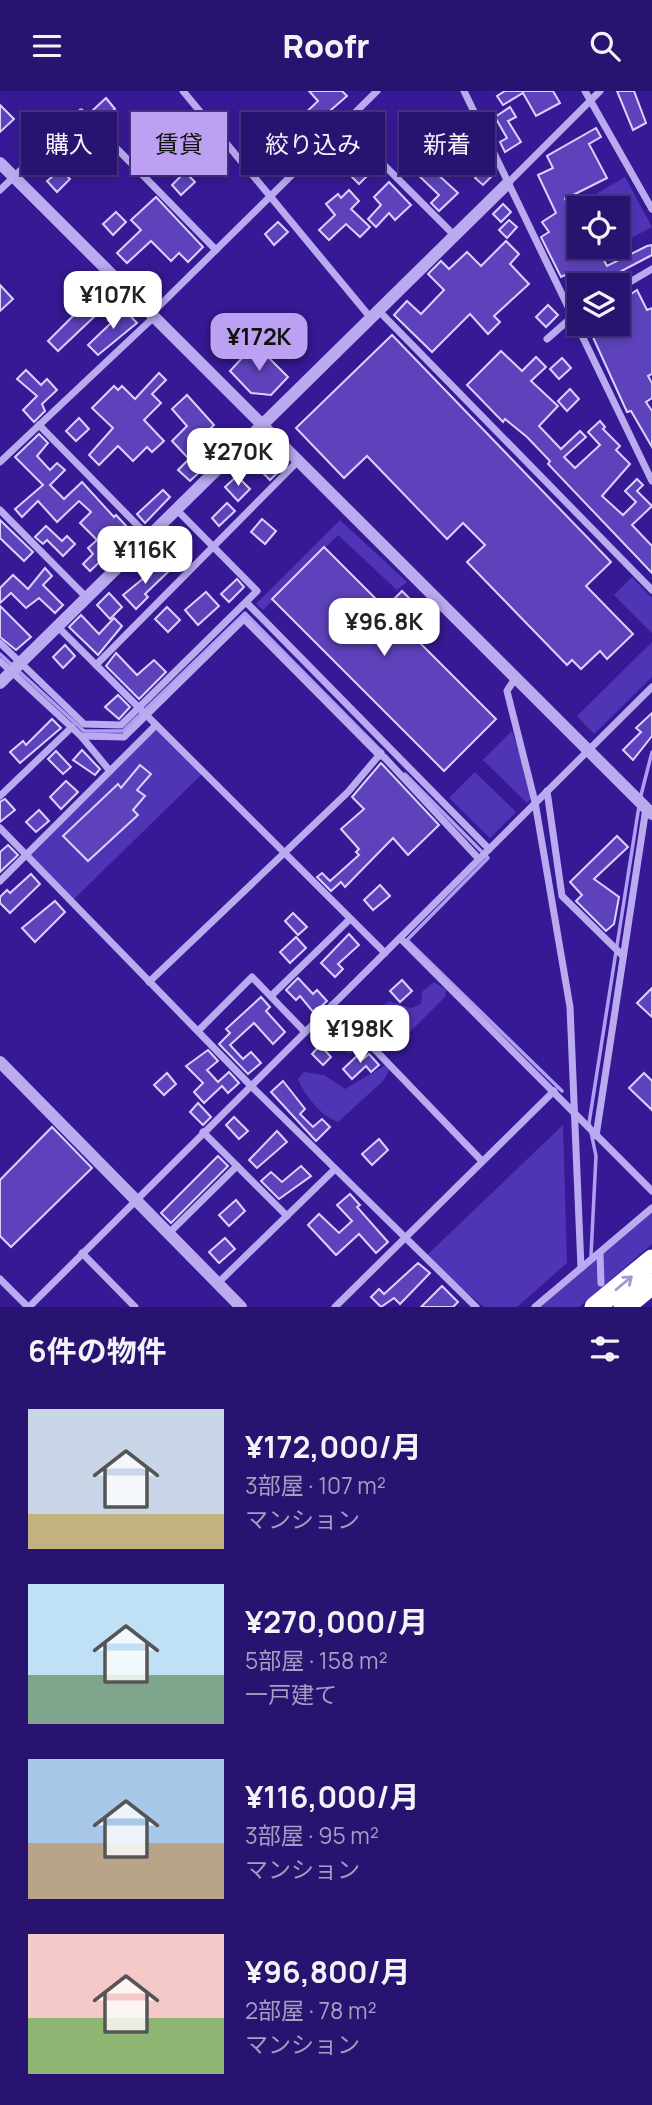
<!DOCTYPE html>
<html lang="ja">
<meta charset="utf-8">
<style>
:root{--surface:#291370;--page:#311c75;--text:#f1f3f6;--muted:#a59ec3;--line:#453283;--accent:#bca0f2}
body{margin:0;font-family:Manrope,"Noto Sans JP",sans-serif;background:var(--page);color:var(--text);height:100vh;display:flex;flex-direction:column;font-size:26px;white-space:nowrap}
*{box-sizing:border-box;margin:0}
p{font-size:23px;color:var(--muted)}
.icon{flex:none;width:38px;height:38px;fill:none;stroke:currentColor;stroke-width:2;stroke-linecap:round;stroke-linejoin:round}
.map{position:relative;height:1216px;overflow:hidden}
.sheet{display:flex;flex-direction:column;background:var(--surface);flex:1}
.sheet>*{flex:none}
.guide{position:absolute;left:21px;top:21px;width:611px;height:63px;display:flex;gap:14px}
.controls{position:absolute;left:567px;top:105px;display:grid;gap:14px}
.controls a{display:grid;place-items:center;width:63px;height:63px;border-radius:0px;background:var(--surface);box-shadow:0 4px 10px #0003,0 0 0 2px var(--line);font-size:35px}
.price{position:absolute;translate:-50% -60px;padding:0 16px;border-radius:14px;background:#fff;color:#222;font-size:23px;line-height:46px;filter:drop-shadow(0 2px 4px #0008)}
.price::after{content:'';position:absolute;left:50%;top:42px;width:21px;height:16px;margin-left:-10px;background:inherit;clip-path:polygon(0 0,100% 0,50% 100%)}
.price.on{background:var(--accent);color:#111}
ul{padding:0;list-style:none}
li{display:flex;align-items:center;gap:21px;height:175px;padding:0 28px}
li span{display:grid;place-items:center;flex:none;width:196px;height:140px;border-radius:0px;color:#555}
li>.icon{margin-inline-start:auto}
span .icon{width:84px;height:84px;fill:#fffc;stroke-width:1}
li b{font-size:30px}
h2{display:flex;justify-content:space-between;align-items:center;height:84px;padding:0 28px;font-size:30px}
.pill{padding:0 24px;border-radius:0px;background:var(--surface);box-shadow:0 4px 10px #0003,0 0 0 2px var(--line);font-size:24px;line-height:63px}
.pill.on{background:var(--accent);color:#111}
header{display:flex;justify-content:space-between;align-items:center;height:91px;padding:0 28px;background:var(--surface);font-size:32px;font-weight:800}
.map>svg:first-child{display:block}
.green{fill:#5034b6}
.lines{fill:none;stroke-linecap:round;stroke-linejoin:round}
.stream{stroke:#b09ef2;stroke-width:3.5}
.building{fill:#5e42bc;stroke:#dbd2fb;stroke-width:2}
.minor{stroke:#baabf0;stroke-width:7}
.tertiary{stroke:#baabf0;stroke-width:12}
.motorway{stroke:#fff;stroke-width:21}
.oneway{stroke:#a598cf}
</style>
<header><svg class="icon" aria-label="menu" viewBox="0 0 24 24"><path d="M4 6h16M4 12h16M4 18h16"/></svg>Roofr<svg class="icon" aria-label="search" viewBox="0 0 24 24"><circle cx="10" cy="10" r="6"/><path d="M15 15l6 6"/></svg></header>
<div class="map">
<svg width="652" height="1216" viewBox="0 0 652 1216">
<rect width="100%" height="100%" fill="#371995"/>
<g class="green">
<path d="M 625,86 L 652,136 L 618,154 L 618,117 L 582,117 L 579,113 Z"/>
<path d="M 340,429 L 407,491 L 397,499 L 338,444 L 263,519 L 256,513 Z"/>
<path d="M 632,486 L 652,507 L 652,542 L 614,504 Z"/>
<path d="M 652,551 L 652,586 L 594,643 L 577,625 Z"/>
<path d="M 155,635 L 204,681 L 71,811 L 29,767 Z"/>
<path d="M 512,640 L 534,705 L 527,712 L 483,669 Z"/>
<path d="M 475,681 L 516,721 L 490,747 L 449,707 Z"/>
<path d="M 434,891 L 446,899 L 445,906 L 396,955 L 386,960 L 380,958 L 402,933 L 384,913 L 389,910 L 411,917 L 421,913 L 422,901 Z"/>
<path d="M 335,933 C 346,937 357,941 360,954 L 350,963 L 338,955 L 323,954 L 321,946 Z"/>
<path d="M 386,974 L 390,978 L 383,990 L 338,1031 C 322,1026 304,1004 298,988 L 304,981 L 324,984 L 345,998 Z"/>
<path d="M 563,1034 L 567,1172 L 517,1216 L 484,1216 L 425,1166 Z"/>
<path d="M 652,1117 L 652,1153 L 579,1216 L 537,1216 Z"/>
</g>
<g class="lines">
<g class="stream">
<path d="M 0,563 L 84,640 L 123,640 L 245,522 L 382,661"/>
<path d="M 405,683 L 488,767 L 407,849 L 562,1000"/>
<path d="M 640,708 L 652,661"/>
<path d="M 591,1164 L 596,1065 L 589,1032 L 639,715"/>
</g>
</g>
<g class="building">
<path d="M 309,0 L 342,0 L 347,5 L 308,39 L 298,29 L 318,10 Z"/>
<path d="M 505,0 L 553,0 L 560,12 L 536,25 L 523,2 L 503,14 L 497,5 Z"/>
<path d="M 617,0 L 634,0 L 646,32 L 633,39 Z"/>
<path d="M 106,7 L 115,18 L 102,30 L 92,20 Z"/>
<path d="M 0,14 L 14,28 L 0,41 Z"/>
<path d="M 510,16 L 516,26 L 508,30 L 521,51 L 505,61 L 500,51 L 507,47 L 495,26 Z"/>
<path d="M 374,25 L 382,33 L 373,43 L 364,35 Z"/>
<path d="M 596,37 L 601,46 L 589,53 L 607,87 L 565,108 L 574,124 L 579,121 L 579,148 L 574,151 L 581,165 L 597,156 L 607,175 L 647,155 L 652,154 L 652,164 L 595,194 L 579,194 L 572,181 L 561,186 L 541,146 L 549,141 L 542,131 L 556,122 L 538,84 L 553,77 L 547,65 Z"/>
<path d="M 366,70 L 374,78 L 359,93 L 351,85 Z"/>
<path d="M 423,70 L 458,102 L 439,120 L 431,112 L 439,104 L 414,80 Z"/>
<path d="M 485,76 L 493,84 L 483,94 L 475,87 Z"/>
<path d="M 61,78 L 70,88 L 57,101 L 47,90 Z"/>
<path d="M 185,81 L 195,91 L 181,104 L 172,94 Z"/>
<path d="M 389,91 L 411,114 L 395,129 L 389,122 L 376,136 L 368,128 L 381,114 L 374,106 Z"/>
<path d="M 349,99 L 359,110 L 351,118 L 370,136 L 360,146 L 346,133 L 329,149 L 319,139 L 335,124 L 326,113 L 338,103 L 341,107 Z"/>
<path d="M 156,106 L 203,156 L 188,171 L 179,162 L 171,170 L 151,150 L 127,172 L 117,162 L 141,139 L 131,129 Z"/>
<path d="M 503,113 L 511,121 L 501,131 L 493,123 Z"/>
<path d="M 116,121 L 126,131 L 113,144 L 103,133 Z"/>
<path d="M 509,129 L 517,136 L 507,147 L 499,139 Z"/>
<path d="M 278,131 L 288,141 L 274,154 L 265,143 Z"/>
<path d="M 506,150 L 519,163 L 510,173 L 529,193 L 494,225 L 500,231 L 488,243 L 470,223 L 432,261 L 394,224 L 407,210 L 421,223 L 444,199 L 428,183 L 441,170 L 449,178 L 467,161 L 481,175 Z"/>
<path d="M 0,194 L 13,208 L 0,220 Z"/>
<path d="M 637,199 L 647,219 L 652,217 L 652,283 L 648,285 L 652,292 L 652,307 L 646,311 L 652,320 L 652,356 L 631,320 L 627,321 L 587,233 L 601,233 L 606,242 L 618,236 L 618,212 Z"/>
<path d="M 84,214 L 95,225 L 58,260 L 48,250 Z"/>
<path d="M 548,214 L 558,224 L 546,236 L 536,226 Z"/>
<path d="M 122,216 L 137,232 L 98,264 L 88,254 L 111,232 L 108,229 Z"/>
<path d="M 392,244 L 611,471 L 586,495 L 633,543 L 607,568 L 600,560 L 581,578 L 572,569 L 567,574 L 467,471 L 485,454 L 463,432 L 447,448 L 367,365 L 344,387 L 296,337 Z"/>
<path d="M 255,253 L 288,286 L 271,304 L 251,302 L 230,280 Z"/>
<path d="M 501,260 L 522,280 L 536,266 L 546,276 L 531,290 L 558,315 L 539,335 L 561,358 L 580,340 L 586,346 L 564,366 L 575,377 L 600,354 L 588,341 L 600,330 L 605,336 L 603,338 L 620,355 L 616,359 L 630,373 L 602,405 L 623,424 L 636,411 L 625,400 L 637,388 L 643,394 L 637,400 L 652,415 L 632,434 L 652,455 L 652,482 L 548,373 L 550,370 L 527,346 L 505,328 L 503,331 L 467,294 Z"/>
<path d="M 562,267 L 571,277 L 559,288 L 550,278 Z"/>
<path d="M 26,279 L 41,294 L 47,288 L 57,299 L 42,313 L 45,320 L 34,331 L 23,319 L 37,305 L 17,288 Z"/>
<path d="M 159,282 L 166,289 L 152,303 L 161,312 L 144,329 L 164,350 L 152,361 L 147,356 L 133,370 L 118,355 L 99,374 L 89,364 L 113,337 L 92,317 L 114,295 L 118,299 L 122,295 L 135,308 Z"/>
<path d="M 570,298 L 579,308 L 567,320 L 558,310 Z"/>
<path d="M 187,304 L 214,334 L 201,347 L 218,364 L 190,390 L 178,379 L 189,368 L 172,350 L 187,335 L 172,318 Z"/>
<path d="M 79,327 L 89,338 L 76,350 L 66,340 Z"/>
<path d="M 39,343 L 48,352 L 37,365 L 50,379 L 57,372 L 65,379 L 50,394 L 64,408 L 82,391 L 114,426 L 116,424 L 129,438 L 116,450 L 122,457 L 109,470 L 105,466 L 90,480 L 83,473 L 93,463 L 88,457 L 97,449 L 80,432 L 91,421 L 79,410 L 57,431 L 38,410 L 22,426 L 15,418 L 43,394 L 15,366 Z"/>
<path d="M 268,364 L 282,377 L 270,389 L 256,375 Z"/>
<path d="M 237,385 L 250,398 L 238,410 L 225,396 Z"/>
<path d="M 163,399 L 170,406 L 145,432 L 137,423 Z"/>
<path d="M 227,412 L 235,420 L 219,435 L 212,427 Z"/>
<path d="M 262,428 L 276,440 L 265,453 L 251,441 Z"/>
<path d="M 0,429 L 33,461 L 24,470 L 0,447 Z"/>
<path d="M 46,435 L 62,450 L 67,445 L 75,453 L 63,465 L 47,449 L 43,453 L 35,446 Z"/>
<path d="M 182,453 L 190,461 L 179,471 L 172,463 Z"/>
<path d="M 324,456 L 385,517 L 402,500 L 417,515 L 400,532 L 496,628 L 444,680 L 272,508 Z"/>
<path d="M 162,472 L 170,479 L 145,503 L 148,506 L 136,518 L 123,504 Z"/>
<path d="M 45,477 L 52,485 L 43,494 L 63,514 L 55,522 L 39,507 L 26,517 L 11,502 L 0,512 L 0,497 L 13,484 L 28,498 Z"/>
<path d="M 237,488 L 244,496 L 229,511 L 221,503 Z"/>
<path d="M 206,501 L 219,515 L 198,534 L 185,519 Z"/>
<path d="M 109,502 L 122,516 L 110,528 L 97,514 Z"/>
<path d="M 0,515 L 31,546 L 16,559 L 0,546 Z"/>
<path d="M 167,516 L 180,529 L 168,541 L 155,528 Z"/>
<path d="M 81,524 L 99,543 L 114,527 L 122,535 L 98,564 L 69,536 Z"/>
<path d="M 65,554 L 75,565 L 63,577 L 53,566 Z"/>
<path d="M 116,562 L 137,584 L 154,569 L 166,581 L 139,608 L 106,575 Z"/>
<path d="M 118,604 L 130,616 L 119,628 L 105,616 Z"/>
<path d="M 652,622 L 652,645 L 633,669 L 623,659 L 641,641 L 636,637 Z"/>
<path d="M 52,628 L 61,637 L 20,672 L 10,661 L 23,650 L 26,654 Z"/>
<path d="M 82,659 L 100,678 L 95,684 L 73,669 Z"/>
<path d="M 56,660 L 71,676 L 63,683 L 48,668 Z"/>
<path d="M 381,672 L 439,734 L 408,764 L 393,747 L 345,796 L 341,791 L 331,800 L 317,786 L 322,782 L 330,790 L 359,764 L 356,761 L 359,758 L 341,738 L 364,718 L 352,706 Z"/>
<path d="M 140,674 L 151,683 L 137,699 L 145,705 L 133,719 L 138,724 L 88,770 L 63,745 L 118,693 L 121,697 Z"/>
<path d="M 66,690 L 78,701 L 61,718 L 50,706 Z"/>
<path d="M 5,708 L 15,719 L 0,731 L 0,711 Z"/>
<path d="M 39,719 L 49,730 L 36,741 L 26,731 Z"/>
<path d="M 617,745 L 628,756 L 594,788 L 619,806 L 614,833 L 606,840 L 576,810 L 582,804 L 570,791 Z"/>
<path d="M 8,754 L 18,764 L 0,781 L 0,761 Z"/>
<path d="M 31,783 L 40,793 L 10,822 L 0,812 L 0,806 L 7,799 L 10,802 Z"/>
<path d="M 380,794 L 390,805 L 373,819 L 364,809 Z"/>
<path d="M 55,810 L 65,821 L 35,851 L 22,837 Z"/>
<path d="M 293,822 L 307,836 L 298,844 L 285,830 Z"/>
<path d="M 349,843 L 359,854 L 338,873 L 343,878 L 335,886 L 321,872 Z"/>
<path d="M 296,846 L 306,857 L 290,872 L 280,861 Z"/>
<path d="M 298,887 L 313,903 L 317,899 L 327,910 L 314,922 L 300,905 L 296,909 L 286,899 Z"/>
<path d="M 402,889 L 412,900 L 400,911 L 390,900 Z"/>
<path d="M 652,897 L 652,926 L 637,912 Z"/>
<path d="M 261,906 L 270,916 L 266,920 L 285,941 L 273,953 L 254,932 L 230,954 L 243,968 L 251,961 L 261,972 L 248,983 L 219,953 L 230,942 L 226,938 Z"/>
<path d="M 388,925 L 398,935 L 385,947 L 375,936 Z"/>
<path d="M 320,954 L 331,966 L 323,974 L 312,963 Z"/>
<path d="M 208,959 L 218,970 L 207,979 L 218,991 L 229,981 L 239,992 L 228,1002 L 222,995 L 204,1012 L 194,1001 L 203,992 L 186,975 Z"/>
<path d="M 359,963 L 363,968 L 369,963 L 379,974 L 371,981 L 366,975 L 352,988 L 343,978 Z"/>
<path d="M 167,982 L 176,993 L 164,1004 L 154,994 Z"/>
<path d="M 644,982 L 652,990 L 652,1019 L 629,997 Z"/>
<path d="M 283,990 L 305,1018 L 300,1023 L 313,1036 L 322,1028 L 330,1036 L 316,1050 L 271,1001 Z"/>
<path d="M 198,1012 L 211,1026 L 203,1034 L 190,1021 Z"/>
<path d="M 234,1026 L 248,1040 L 239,1048 L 226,1034 Z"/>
<path d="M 52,1036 L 92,1077 L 11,1156 L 0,1145 L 0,1089 Z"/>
<path d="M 277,1040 L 287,1051 L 257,1077 L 249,1069 Z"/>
<path d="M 379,1048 L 388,1059 L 372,1074 L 362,1063 Z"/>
<path d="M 218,1065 L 228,1075 L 171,1132 L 161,1122 Z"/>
<path d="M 301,1075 L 311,1085 L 279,1108 L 261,1090 L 271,1081 L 282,1091 Z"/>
<path d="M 350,1103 L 360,1114 L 357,1116 L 388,1151 L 376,1162 L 359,1143 L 336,1164 L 308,1134 L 319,1123 L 339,1142 L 352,1130 L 337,1114 Z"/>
<path d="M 236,1109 L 245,1120 L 229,1135 L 219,1124 Z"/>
<path d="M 225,1147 L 235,1158 L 219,1172 L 209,1161 Z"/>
<path d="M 418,1172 L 430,1182 L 400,1213 L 394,1207 L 381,1216 L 371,1206 L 379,1198 L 384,1203 Z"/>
<path d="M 442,1195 L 458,1211 L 453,1216 L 421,1216 Z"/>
</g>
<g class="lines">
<g class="minor">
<path d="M 183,0 L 370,226"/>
<path d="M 464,0 L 652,390"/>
<path d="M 585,0 L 652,118"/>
<path d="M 344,34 L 453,143"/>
<path d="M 507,93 L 600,0"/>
<path d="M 0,99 L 81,21 L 216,159"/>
<path d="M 618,198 L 652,178"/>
<path d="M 378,219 L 652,499"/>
<path d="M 151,223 L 377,0"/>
<path d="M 547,248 L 579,220"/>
<path d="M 39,334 L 148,445"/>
<path d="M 0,371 L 154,226"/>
<path d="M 0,419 L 86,506"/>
<path d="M 247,512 L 489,758"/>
<path d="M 57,535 L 385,862"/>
<path d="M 0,552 L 84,633 L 121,634 L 257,500 L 176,418"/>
<path d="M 0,570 L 81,645 L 124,646 L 244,528 L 379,664 L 384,666 L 479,768"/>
<path d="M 96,574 L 298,370"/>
<path d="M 516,586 L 507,600 L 535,711 L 570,916 L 581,1177"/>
<path d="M 81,645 L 110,680"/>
<path d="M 547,700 L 562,805 L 623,865"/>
<path d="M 0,705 L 72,636"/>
<path d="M 0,737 L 251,995 L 476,1216"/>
<path d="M 0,790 L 155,635"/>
<path d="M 400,847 L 652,1100"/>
<path d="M 149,891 L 348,701 L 381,662"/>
<path d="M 271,905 L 350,828"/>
<path d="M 332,914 L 482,1070"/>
<path d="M 198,940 L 252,886 L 305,941"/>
<path d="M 203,1041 L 287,1125"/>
<path d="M 596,1045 L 646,717"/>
<path d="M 169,1142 L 237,1075"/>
<path d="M 82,1162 L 135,1216"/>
<path d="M 600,1162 L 601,1192"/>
<path d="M 0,1188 L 28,1216"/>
<path d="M 218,1192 L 335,1078"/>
<path d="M 29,1216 L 652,596"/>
<path d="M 335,1216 L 554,1000"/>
<path d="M 535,1216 L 652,1117"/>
</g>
<g class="tertiary">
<path d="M 0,72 L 652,723"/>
<path d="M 0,592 L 507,93"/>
<path d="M 0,971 L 241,1216"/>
</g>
<g class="motorway">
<path d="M 595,1216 L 652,1169"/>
<path d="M 624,1216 L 652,1193"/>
</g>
</g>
<defs><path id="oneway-shaft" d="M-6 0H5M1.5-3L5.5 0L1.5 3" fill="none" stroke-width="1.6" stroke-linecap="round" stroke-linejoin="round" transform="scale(1.75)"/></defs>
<use class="oneway" href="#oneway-shaft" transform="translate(624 1192) rotate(-40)"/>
</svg>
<div class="controls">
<a><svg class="icon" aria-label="locate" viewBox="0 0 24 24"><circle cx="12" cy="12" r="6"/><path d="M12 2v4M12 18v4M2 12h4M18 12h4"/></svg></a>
<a><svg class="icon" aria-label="layers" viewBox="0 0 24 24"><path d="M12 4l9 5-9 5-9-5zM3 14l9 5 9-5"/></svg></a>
</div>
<b class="price" style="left:113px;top:240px">¥107K</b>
<b class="price on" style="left:259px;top:282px">¥172K</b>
<b class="price" style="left:238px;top:397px">¥270K</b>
<b class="price" style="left:145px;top:495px">¥116K</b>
<b class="price" style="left:384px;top:567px">¥96.8K</b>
<b class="price" style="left:360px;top:974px">¥198K</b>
<div class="guide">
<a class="pill">購入</a>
<a class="pill on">賃貸</a>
<a class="pill">絞り込み</a>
<a class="pill">新着</a>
</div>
</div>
<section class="sheet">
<h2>6件の物件<svg class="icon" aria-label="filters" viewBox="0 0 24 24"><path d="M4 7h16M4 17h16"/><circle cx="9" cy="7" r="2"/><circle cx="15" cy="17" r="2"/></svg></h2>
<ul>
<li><span style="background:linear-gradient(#c9d6e8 75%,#c2b280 0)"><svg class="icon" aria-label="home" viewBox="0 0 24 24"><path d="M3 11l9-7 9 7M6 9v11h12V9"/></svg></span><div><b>¥172,000/月</b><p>3部屋 · 107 m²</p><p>マンション</p></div></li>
<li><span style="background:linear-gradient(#bfe0f5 65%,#7fa58c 0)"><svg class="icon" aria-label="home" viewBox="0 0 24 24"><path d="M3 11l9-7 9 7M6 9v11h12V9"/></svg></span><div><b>¥270,000/月</b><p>5部屋 · 158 m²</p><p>一戸建て</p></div></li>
<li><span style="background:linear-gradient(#a9c7e8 60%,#b9a48a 0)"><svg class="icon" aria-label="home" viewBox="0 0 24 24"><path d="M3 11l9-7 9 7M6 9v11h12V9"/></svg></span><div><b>¥116,000/月</b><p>3部屋 · 95 m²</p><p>マンション</p></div></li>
<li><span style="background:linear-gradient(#f6c9c9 60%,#8fb573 0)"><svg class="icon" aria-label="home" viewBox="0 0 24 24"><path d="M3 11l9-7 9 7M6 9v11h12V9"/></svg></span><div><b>¥96,800/月</b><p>2部屋 · 78 m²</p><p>マンション</p></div></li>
</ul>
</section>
